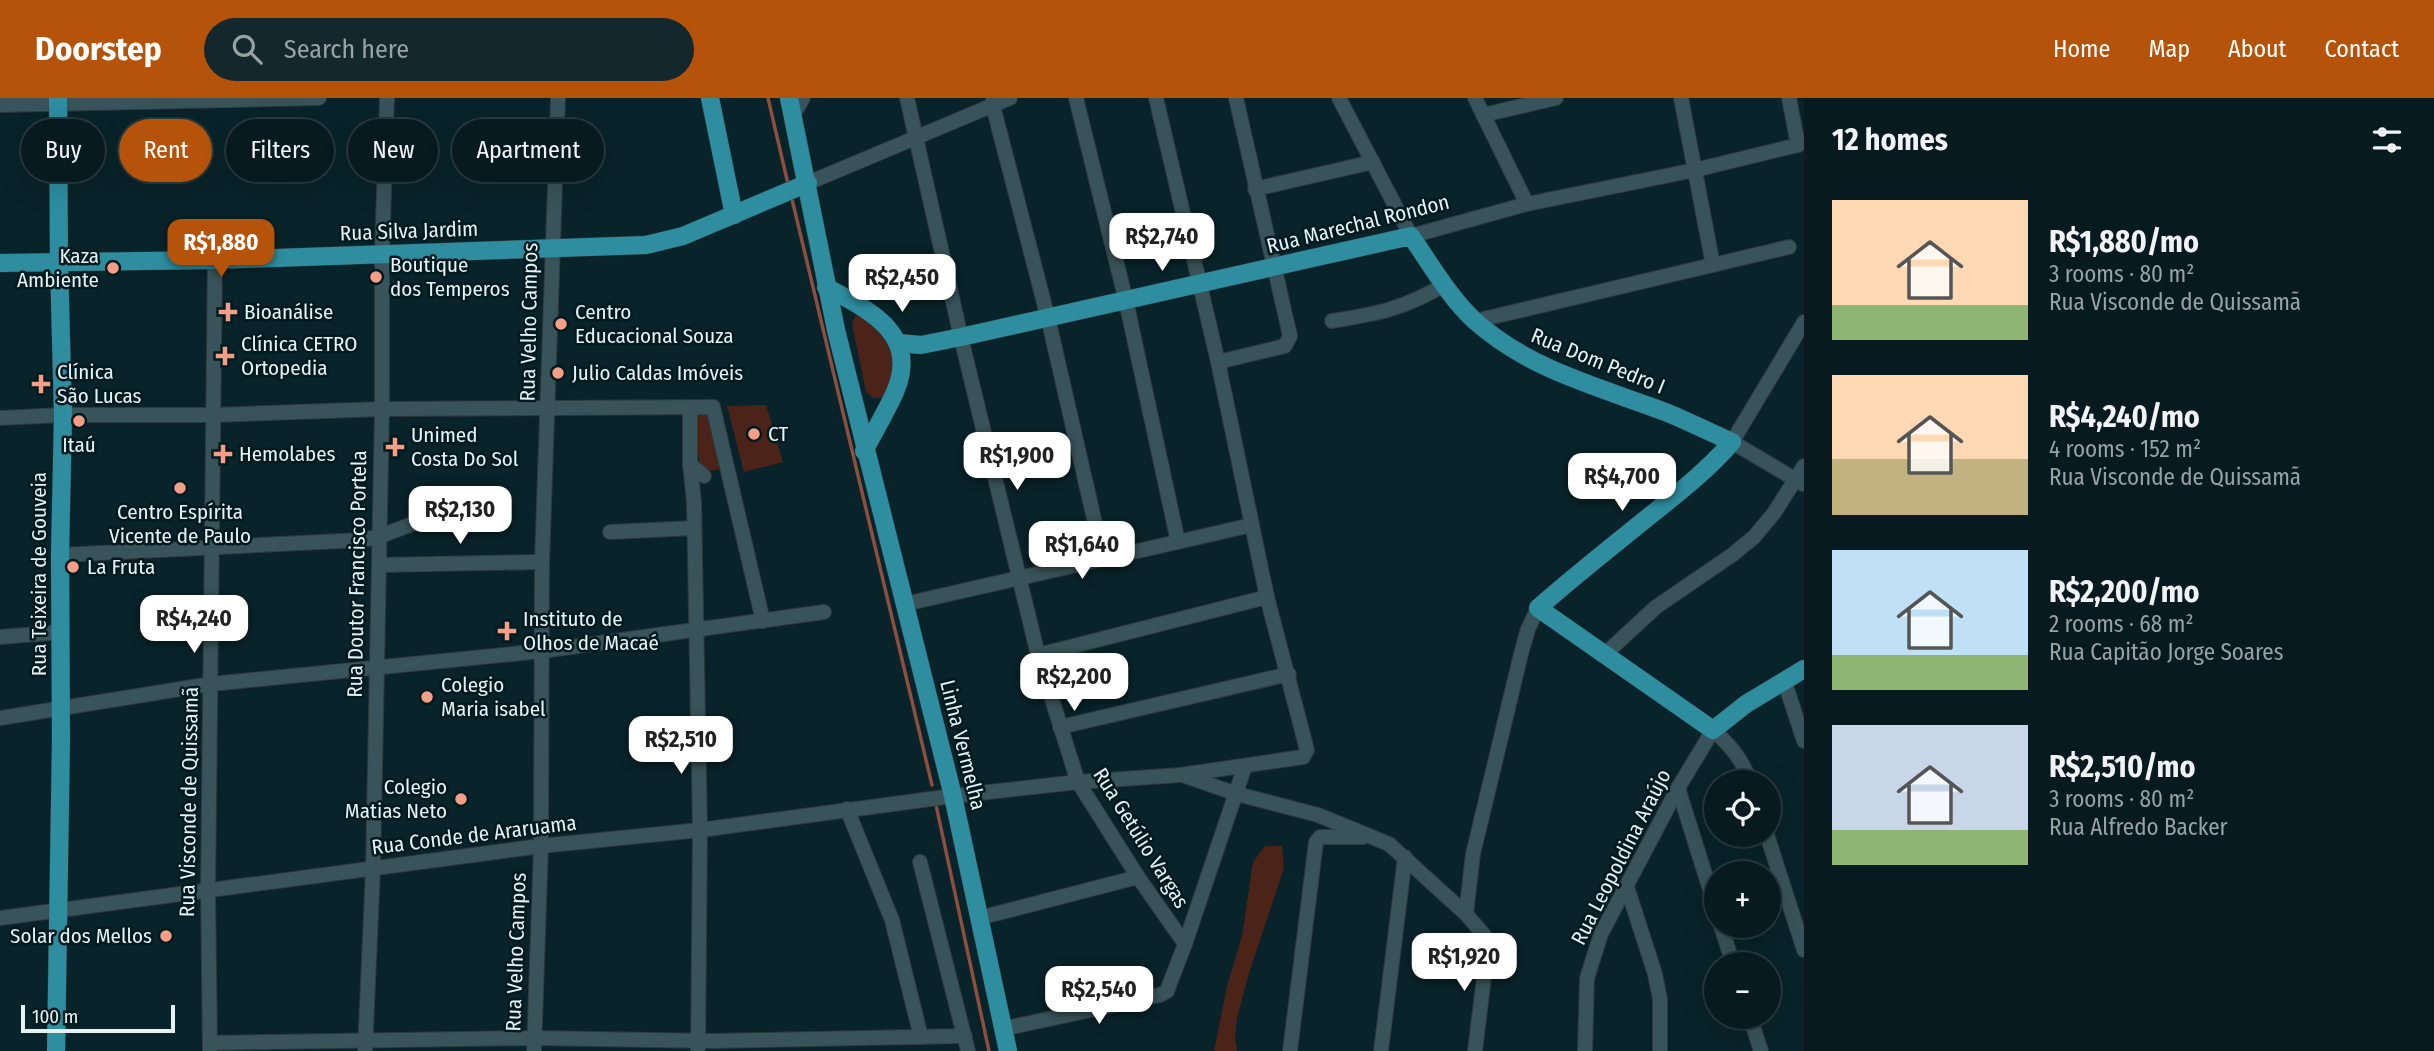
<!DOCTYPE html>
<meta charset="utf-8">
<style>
:root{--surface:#061a1f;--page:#14272c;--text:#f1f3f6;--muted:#98a1a4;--line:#27383d;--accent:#b45309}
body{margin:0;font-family:"Fira Sans Condensed",sans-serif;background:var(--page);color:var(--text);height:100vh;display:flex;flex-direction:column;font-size:26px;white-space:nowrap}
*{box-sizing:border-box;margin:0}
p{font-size:23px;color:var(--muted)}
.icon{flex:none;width:38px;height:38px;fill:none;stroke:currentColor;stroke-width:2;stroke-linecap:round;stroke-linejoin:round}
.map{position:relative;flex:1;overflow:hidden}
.panel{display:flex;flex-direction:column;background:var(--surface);width:630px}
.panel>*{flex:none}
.top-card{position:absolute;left:21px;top:21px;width:665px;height:63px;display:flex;gap:14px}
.buttons{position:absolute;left:1704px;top:672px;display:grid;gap:14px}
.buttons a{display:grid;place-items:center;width:77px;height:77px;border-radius:50%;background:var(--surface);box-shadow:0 7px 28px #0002,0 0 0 2px var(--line);font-size:35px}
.scale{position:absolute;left:21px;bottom:18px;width:154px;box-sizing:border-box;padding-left:7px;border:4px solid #e3f3f6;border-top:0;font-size:19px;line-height:24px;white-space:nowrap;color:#e3f3f6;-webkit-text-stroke:5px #011a1f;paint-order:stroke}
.price{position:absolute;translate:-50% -60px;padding:0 16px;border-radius:14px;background:#fff;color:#222;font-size:23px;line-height:46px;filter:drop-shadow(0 2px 4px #0008)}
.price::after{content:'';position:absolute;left:50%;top:42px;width:21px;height:16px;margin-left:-10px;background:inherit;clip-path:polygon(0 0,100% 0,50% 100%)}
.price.selected{background:var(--accent);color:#fff}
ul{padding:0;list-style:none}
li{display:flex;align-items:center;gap:21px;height:175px;padding:0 28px}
li span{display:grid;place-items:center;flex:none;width:196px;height:140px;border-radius:0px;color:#555}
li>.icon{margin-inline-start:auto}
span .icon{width:84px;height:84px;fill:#fffc;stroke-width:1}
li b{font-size:30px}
h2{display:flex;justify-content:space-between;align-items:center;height:84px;padding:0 28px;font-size:30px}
.chip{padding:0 24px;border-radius:32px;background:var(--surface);box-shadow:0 7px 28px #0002,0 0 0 2px var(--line);font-size:24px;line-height:63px}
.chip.selected{background:var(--accent);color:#fff}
header{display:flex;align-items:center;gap:42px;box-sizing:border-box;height:98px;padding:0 35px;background:var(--accent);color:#fff}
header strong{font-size:33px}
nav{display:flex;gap:38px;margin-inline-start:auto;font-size:24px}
.search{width:490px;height:63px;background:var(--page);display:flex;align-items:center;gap:18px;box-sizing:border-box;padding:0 24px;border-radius:38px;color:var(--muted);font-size:26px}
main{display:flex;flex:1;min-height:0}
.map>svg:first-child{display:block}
.green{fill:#4b2318}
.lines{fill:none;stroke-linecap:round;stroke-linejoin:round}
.stream{stroke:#8c4f3f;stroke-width:3.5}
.minor-casing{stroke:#2d3a3f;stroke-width:16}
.major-casing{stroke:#2d3a3f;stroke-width:19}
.minor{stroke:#385359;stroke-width:14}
.major{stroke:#2e8d9f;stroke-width:18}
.poi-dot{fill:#f49e87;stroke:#011a1f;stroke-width:2.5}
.labels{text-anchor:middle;stroke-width:5;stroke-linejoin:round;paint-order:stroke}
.street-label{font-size:21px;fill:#e3f3f6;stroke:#011a1f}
.poi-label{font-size:21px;fill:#e3f3f6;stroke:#011a1f;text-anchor:start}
</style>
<header>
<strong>Doorstep</strong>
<div class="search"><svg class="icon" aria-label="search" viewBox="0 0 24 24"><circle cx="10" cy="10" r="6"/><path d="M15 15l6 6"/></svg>Search here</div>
<nav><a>Home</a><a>Map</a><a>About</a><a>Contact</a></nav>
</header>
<main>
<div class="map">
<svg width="1804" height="953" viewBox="0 0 1804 953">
<rect width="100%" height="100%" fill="#082329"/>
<g class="green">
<path d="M 865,214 L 897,249 L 890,299 L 873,300 L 866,294 L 852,226 L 857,215 Z"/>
<path d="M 766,307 L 783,364 L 744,374 L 727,308 Z"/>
<path d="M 707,314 L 720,368 L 719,371 L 710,373 L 700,369 L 694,321 L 699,315 Z"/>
<path d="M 1265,748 L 1282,748 L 1284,770 L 1249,875 L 1237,920 L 1235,940 L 1237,953 L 1214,953 L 1227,888 L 1242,838 L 1253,764 Z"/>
</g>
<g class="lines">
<g class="stream">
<path d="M 768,0 L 788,86"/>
<path d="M 791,97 L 932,687"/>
<path d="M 936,707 L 989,953"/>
</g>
<g class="minor-casing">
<g id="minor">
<path d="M 907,0 L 963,248 L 1038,557 L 1078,684 L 1138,779 L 1185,846"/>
<path d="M 993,0 L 993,8 L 1048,220 L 1103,460"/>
<path d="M 1076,0 L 1126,203 L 1178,444"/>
<path d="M 1339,0 L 1411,138 L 1527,106 L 1695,72 L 1798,47 L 1804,43"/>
<path d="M 1475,0 L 1527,106"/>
<path d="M 1681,0 L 1713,167"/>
<path d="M 1789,0 L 1798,47"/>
<path d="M 0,7 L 319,0"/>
<path d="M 793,17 L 803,0"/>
<path d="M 1483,17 L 1556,0"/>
<path d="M 808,85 L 1010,0"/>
<path d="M 1255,91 L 1373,64"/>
<path d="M 1332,223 C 1377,216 1403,211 1444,187"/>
<path d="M 1475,223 L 1789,149"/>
<path d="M 1218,264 L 1285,248 L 1290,238 L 1236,0"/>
<path d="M 690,309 L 690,366 L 704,378"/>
<path d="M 0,320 L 63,317 L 214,317 L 382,311 L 713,309 L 763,523"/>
<path d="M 690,366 L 694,404 L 700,732 L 698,953"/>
<path d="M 1803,386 L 1732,344 L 1804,224"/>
<path d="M 610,434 L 694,430"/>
<path d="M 60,457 L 361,442 L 378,439 L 457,409"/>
<path d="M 379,467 L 542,464"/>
<path d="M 905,506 L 1252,427"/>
<path d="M 0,539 L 62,534"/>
<path d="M 1605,556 L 1656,509 L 1732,457 L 1754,439 L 1774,415 L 1804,368"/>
<path d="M 1038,557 L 1267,499"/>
<path d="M 1784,582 L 1804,643"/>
<path d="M 0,620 L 211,586 L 542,553 L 824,514"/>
<path d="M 1060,629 L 1289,576"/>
<path d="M 1185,678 L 1237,696 L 1318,717 L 1389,746 L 1466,816 L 1484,837 L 1487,855 L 1475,953"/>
<path d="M 1678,690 L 1717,814"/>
<path d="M 847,711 L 892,822 L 921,939"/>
<path d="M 1767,737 L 1804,852"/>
<path d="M 920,764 L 968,953"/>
<path d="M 1627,789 L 1655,876 L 1660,901 L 1660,953"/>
<path d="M 1466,816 L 1473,756 L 1521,556 L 1528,531 L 1538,510"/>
<path d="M 0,820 L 541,748 L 700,732 L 953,698 L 1078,684 L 1180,677 L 1303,659 L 1307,652 L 1267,499 L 1218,264 L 1156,0"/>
<path d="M 979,820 L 1138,779"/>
<path d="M 1721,828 L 1733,866"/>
<path d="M 1750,919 L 1761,953"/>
<path d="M 1002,931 L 1160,897 L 1167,893 L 1185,846 L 1245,668"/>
<path d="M 210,945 L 534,940 L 712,943 L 965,938"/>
<path d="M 210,953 L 208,792 L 215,162"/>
<path d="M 365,953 L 373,771 L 382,311 L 382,156 L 387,0"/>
<path d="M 534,953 L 541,748 L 542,464 L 558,0"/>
<path d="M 1290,953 L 1316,744 L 1320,739 L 1363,739"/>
<path d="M 1381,953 L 1405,759"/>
<path d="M 1585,953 L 1587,880 L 1601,836 L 1678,690 L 1713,632 C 1730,647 1743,662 1750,684"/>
</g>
</g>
<g class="major-casing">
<g id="major">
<path d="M 710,0 L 734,117"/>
<path d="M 789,0 L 836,232 L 953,698 L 1008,953"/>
<path d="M 0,165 L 215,162 L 646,147 L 683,138 L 808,85"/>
<path d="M 826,189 C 869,212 920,236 895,294 C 886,314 874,334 864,353"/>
<path d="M 899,245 L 921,247 L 961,239 L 1411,138 C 1431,167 1449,199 1475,223 C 1531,273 1600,289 1668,315 C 1689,324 1710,334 1732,344 C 1707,373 1677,396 1647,420 C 1610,450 1573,479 1538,510 L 1713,632 L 1746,606 L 1804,571"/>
<path d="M 56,953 L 61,641 L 60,457 L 63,317 L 59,165 L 58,0"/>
</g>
</g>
<use href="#minor" class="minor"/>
<use href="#major" class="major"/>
</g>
<g class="poi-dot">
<circle cx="113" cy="170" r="7"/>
<circle cx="376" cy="179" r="7"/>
<path d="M224.5 203.5h7v7h7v7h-7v7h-7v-7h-7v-7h7z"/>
<circle cx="561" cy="226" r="7"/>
<path d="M221.5 247.5h7v7h7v7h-7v7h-7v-7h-7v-7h7z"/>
<circle cx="558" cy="275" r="7"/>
<path d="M37.5 275.5h7v7h7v7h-7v7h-7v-7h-7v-7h7z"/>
<circle cx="79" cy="323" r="7"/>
<circle cx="754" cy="336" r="7"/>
<path d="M391.5 338.5h7v7h7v7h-7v7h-7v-7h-7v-7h7z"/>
<path d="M219.5 345.5h7v7h7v7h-7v7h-7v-7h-7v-7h7z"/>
<circle cx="180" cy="390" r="7"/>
<circle cx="73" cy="469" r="7"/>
<path d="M503.5 522.5h7v7h7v7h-7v7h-7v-7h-7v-7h7z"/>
<circle cx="427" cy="599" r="7"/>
<circle cx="461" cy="701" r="7"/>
<circle cx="166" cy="838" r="7"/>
</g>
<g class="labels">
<g class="street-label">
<text transform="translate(1358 126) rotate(-14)" y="7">Rua Marechal Rondon</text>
<text transform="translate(409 133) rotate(-2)" y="7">Rua Silva Jardim</text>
<text transform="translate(529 224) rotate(-89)" y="7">Rua Velho Campos</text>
<text transform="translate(1598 263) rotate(22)" y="7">Rua Dom Pedro I</text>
<text transform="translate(39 476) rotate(-90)" y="7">Rua Teixeira de Gouveia</text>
<text transform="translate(357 476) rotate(-89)" y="7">Rua Doutor Francisco Portela</text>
<text transform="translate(963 647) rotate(76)" y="7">Linha Vermelha</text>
<text transform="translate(189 704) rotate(-89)" y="7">Rua Visconde de Quissamã</text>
<text transform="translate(474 737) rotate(-7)" y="7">Rua Conde de Araruama</text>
<text transform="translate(1141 740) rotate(58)" y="7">Rua Getúlio Vargas</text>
<text transform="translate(1621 759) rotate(-63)" y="7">Rua Leopoldina Araújo</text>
<text transform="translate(516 854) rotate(-88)" y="7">Rua Velho Campos</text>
</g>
<g class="poi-label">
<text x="99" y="165" text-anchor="end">Kaza<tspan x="99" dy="24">Ambiente</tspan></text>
<text x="390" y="174">Boutique<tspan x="390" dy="24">dos Temperos</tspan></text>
<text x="244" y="221">Bioanálise</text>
<text x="575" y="221">Centro<tspan x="575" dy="24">Educacional Souza</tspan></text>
<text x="241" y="253">Clínica CETRO<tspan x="241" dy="24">Ortopedia</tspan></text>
<text x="57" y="281">Clínica<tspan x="57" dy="24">São Lucas</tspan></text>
<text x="572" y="282">Julio Caldas Imóveis</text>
<text x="768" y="343">CT</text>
<text x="411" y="344">Unimed<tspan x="411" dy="24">Costa Do Sol</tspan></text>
<text x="79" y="354" text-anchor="middle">Itaú</text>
<text x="239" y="363">Hemolabes</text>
<text x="180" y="421" text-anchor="middle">Centro Espírita<tspan x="180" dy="24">Vicente de Paulo</tspan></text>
<text x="87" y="476">La Fruta</text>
<text x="523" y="528">Instituto de<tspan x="523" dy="24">Olhos de Macaé</tspan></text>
<text x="441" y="594">Colegio<tspan x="441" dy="24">Maria isabel</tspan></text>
<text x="447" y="696" text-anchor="end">Colegio<tspan x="447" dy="24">Matias Neto</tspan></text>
<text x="152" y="845" text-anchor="end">Solar dos Mellos</text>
</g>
</g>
</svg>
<div class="buttons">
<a><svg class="icon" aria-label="locate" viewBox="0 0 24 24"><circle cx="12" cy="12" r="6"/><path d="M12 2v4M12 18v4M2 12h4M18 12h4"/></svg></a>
<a>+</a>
<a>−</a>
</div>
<div class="scale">100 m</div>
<b class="price" style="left:1162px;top:175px">R$2,740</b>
<b class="price selected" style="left:221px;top:181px">R$1,880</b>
<b class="price" style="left:902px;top:216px">R$2,450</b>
<b class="price" style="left:1017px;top:394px">R$1,900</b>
<b class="price" style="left:1622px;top:415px">R$4,700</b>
<b class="price" style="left:460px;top:448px">R$2,130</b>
<b class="price" style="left:1082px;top:483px">R$1,640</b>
<b class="price" style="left:194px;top:557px">R$4,240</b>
<b class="price" style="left:1074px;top:615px">R$2,200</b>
<b class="price" style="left:681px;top:678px">R$2,510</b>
<b class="price" style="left:1464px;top:895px">R$1,920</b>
<b class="price" style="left:1099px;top:928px">R$2,540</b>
<div class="top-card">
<a class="chip">Buy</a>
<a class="chip selected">Rent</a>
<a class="chip">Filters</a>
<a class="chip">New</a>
<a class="chip">Apartment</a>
</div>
</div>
<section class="panel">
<h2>12 homes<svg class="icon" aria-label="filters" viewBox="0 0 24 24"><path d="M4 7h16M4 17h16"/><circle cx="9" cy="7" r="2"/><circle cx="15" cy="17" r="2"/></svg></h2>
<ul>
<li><span style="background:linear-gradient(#ffd9b3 75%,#8fb573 0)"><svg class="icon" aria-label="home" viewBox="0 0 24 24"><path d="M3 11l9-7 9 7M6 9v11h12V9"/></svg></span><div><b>R$1,880/mo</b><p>3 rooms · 80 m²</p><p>Rua Visconde de Quissamã</p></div></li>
<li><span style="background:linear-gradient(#ffd9b3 60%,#c2b280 0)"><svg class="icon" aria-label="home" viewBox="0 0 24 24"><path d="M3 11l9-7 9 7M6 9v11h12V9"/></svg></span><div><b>R$4,240/mo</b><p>4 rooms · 152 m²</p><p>Rua Visconde de Quissamã</p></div></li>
<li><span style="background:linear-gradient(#bfe0f5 75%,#8fb573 0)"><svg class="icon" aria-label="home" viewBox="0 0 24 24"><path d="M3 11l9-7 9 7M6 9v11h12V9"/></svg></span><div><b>R$2,200/mo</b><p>2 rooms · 68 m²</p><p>Rua Capitão Jorge Soares</p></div></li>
<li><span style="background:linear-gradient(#c9d6e8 75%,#8fb573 0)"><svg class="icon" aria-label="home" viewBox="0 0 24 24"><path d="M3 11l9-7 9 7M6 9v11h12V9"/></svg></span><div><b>R$2,510/mo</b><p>3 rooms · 80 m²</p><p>Rua Alfredo Backer</p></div></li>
</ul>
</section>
</main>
